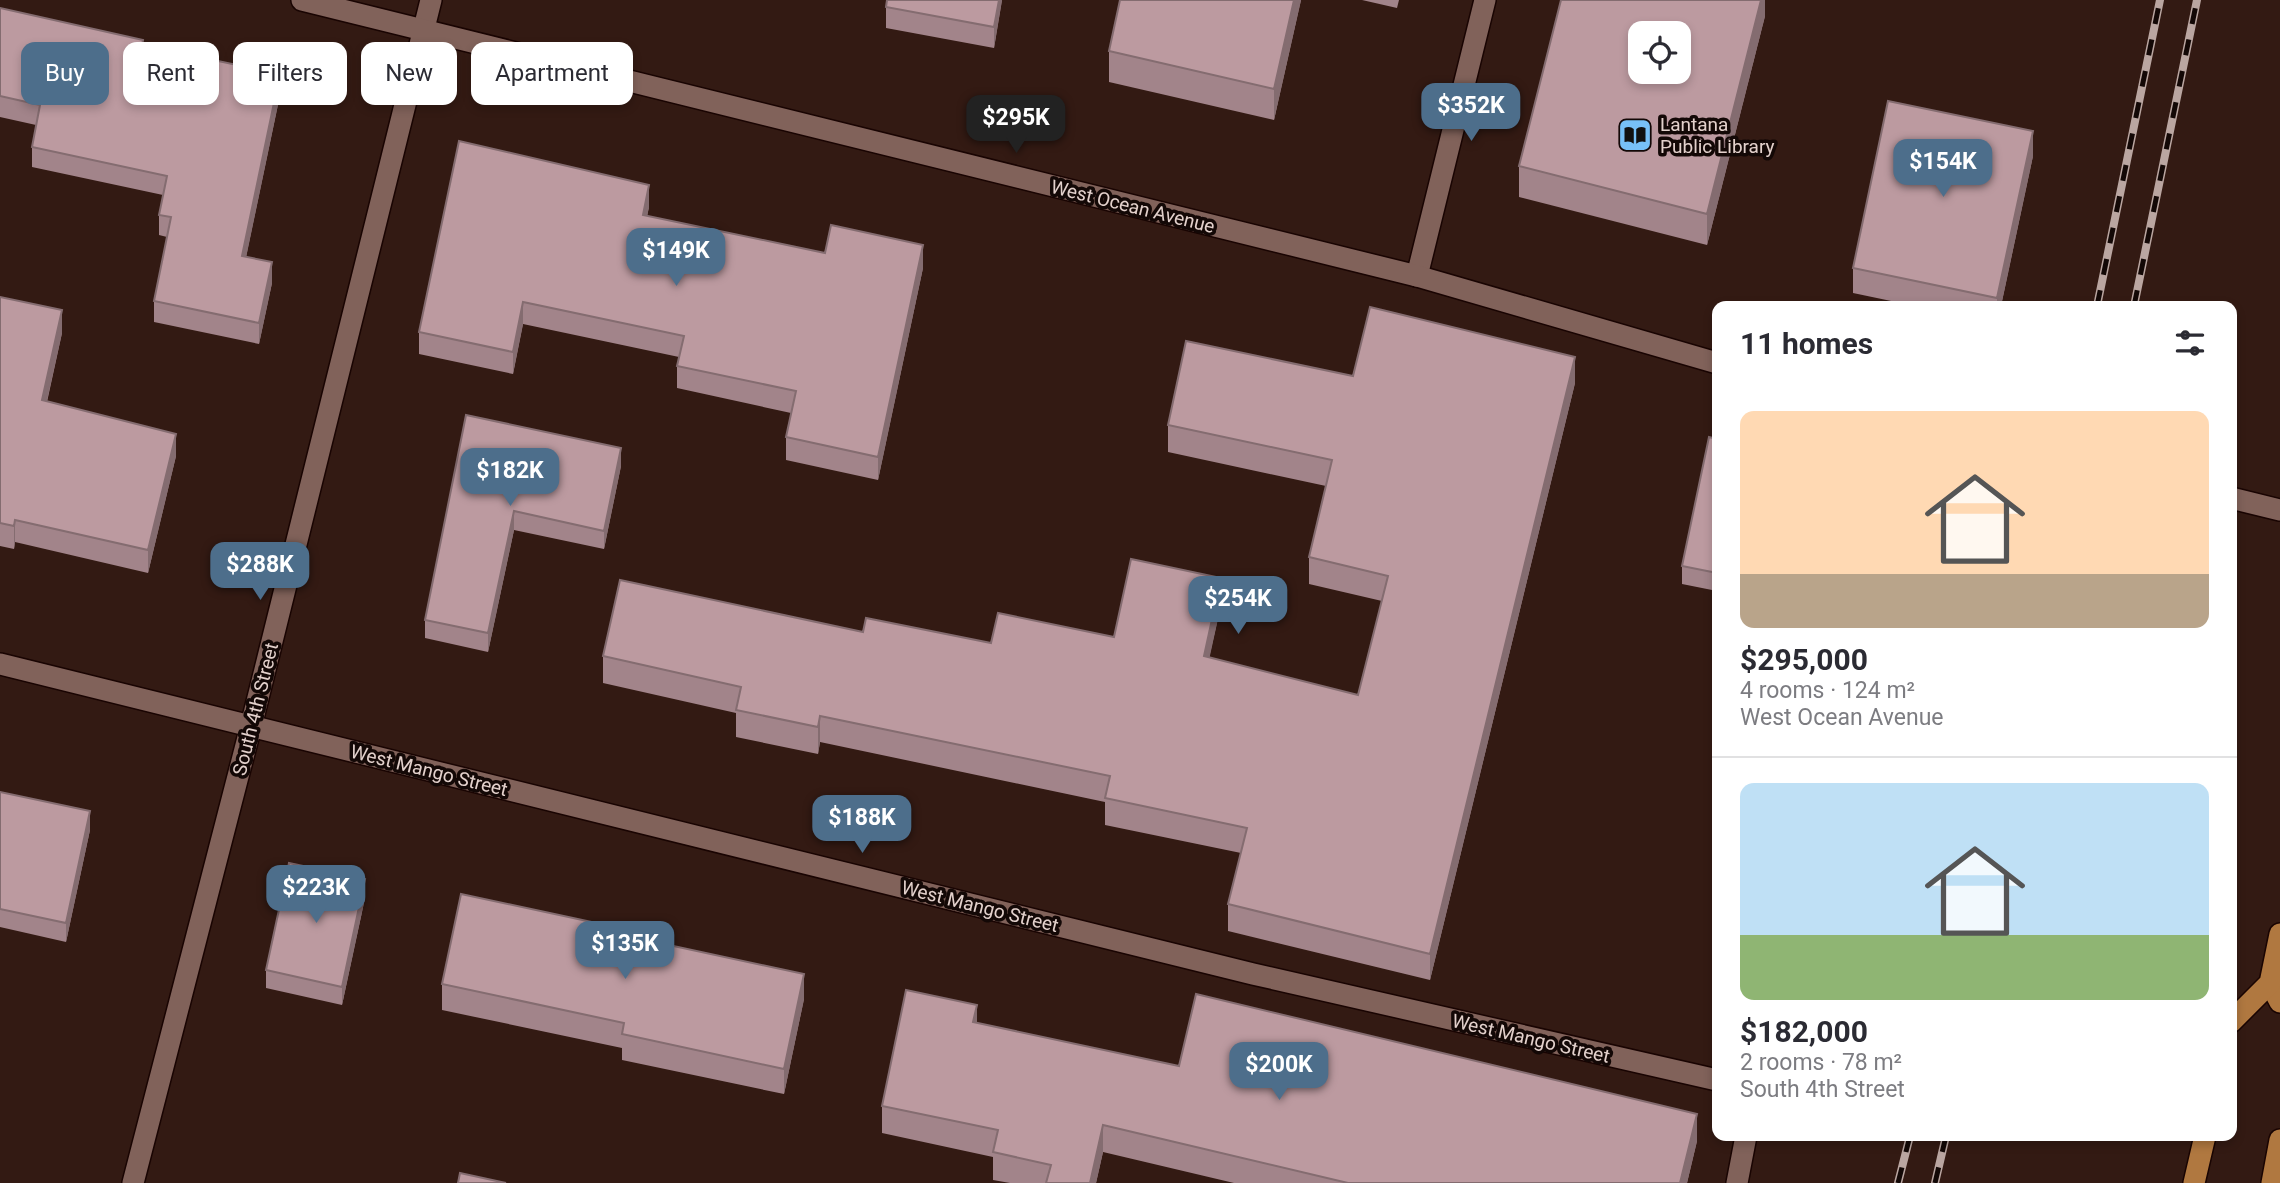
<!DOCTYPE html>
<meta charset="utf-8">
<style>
:root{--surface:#fff;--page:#f2f2f3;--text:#2b2b33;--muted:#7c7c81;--line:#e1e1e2;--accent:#4d6e8b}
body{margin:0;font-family:Roboto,sans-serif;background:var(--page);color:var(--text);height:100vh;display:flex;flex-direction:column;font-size:26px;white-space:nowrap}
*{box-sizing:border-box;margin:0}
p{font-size:23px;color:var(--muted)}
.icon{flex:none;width:38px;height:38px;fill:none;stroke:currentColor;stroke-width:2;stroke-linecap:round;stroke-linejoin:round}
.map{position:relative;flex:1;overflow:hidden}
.side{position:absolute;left:1712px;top:301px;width:525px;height:840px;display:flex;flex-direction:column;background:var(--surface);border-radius:14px;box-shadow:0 4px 10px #0003}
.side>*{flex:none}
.hud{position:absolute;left:21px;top:42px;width:665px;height:63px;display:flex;gap:14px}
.buttons{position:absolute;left:1628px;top:21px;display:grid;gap:14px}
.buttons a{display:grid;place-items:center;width:63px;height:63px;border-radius:14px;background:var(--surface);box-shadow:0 4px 10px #0003;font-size:35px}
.price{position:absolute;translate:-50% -60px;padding:0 16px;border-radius:14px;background:var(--accent);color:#fff;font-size:23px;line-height:46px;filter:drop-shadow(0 2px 4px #0008)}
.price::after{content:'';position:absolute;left:50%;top:42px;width:21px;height:16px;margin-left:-10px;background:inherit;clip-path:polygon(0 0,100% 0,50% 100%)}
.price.current{background:#222;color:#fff}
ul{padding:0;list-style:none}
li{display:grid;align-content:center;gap:14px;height:371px;padding:0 28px}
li+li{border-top:2px solid var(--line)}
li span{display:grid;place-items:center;height:217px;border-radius:14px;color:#555}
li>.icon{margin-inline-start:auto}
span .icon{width:126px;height:126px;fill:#fffc;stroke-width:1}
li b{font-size:30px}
h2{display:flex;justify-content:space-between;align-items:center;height:84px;padding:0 28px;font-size:30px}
.chip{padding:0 24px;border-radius:14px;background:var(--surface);box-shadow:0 4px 10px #0003;font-size:24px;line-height:63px}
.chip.current{background:var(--accent);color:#fff}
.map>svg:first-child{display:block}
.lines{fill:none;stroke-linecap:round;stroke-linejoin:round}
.street-casing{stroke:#190402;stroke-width:24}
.secondary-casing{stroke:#190402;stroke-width:24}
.primary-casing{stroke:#190402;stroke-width:24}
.street{stroke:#81625a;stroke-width:21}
.secondary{stroke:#81625a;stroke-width:21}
.primary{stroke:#b07840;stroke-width:21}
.rail-casing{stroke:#baa6a1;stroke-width:8}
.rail{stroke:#130806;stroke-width:5;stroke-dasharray:16;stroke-linecap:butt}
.wall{fill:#a2848a}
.shaded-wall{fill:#846c70}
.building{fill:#bc9aa0;stroke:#846c70;stroke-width:2;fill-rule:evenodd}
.labels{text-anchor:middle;stroke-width:7;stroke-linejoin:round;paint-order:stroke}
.poi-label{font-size:19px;fill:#e3d1cc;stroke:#130806;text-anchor:start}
.street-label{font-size:19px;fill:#e3d1cc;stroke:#130806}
</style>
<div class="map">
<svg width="2280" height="1183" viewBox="0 0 2280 1183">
<rect width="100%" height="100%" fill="#331a13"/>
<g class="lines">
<g class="street-casing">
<g id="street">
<path d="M 1417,276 L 1485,0"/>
<path d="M 0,664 L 1253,974 L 1717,1080"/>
<path d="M 133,1183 L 251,726 L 431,0"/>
<path d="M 1737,1183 L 1746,1136"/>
</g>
</g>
<g class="secondary-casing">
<g id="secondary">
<path d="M 302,0 L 1417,276 L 1717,363"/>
<path d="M 2231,498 L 2280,510"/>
</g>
</g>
<g class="primary-casing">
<g id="primary">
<path d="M 2270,983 L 2280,1002"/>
<path d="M 2231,1022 L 2270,983 L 2280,934"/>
<path d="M 2194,1183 L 2205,1136"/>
<path d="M 2272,1183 L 2280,1140"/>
</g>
</g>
<use href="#street" class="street"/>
<use href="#secondary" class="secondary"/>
<use href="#primary" class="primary"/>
<g class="rail-casing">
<g id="rail">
<path d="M 2097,306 L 2160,0"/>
<path d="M 2134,306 L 2197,0"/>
<path d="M 1898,1183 L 1910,1136"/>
<path d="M 1935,1183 L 1946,1136"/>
</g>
</g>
<use href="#rail" class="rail"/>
</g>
<g class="wall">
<path d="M 1002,0 L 994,48 L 886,28 L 886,7 Z"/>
<path d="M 1120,0 L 1301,0 L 1274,120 L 1109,82 L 1109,51 Z"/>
<path d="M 1362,0 L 1399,0 L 1397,8 Z"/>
<path d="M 1765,0 L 1765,16 L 1707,245 L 1519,197 L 1519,166 Z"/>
<path d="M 0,8 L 143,45 L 280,95 L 246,257 L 272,283 L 259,344 L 154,322 L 154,301 L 167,237 L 159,235 L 159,215 L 163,195 L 32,167 L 32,147 L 36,125 L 0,117 Z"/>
<path d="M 2033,156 L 2001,306 L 1915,306 L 1853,293 L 1853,268 Z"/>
<path d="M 649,207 L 647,216 L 825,253 L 923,268 L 878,480 L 786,460 L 786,437 L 791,413 L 677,388 L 677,366 L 679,357 L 523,324 L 513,374 L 419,354 L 419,332 Z"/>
<path d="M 0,297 L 62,333 L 47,402 L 176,456 L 148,573 L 15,542 L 14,549 L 0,546 Z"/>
<path d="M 1353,376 L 1575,383 L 1430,980 L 1228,931 L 1228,904 L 1241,853 L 1105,825 L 1105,802 L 820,742 L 818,754 L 736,737 L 736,713 L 603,683 L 603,656 L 863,632 L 991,643 L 1114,637 L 1221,605 L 1209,658 L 1358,695 L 1382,601 L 1309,584 L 1309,557 L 1326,486 L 1168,452 L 1168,425 Z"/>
<path d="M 466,415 L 621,466 L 604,549 L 514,530 L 488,652 L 425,638 L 425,620 Z"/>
<path d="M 1717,439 L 1717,591 L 1682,584 L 1682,566 Z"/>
<path d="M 0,792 L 90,830 L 66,942 L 0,927 Z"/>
<path d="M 365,898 L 342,1005 L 266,988 L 266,970 Z"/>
<path d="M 615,934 L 804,999 L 784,1094 L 622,1060 L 622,1048 L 442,1010 L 442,984 Z"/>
<path d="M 977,1023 L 1179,1066 L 1697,1141 L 1687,1183 L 1234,1183 L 1103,1152 L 1096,1183 L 1010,1183 L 993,1180 L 993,1157 L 882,1133 L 882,1106 Z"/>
</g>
<g class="shaded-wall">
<path d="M 999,0 L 1002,0 L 994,48 L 994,27 Z"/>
<path d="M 1294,0 L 1301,0 L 1274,120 L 1274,89 Z"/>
<path d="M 1761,0 L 1765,0 L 1765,16 L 1707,245 L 1707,214 Z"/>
<path d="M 280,74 L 280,95 L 242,277 L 242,256 Z"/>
<path d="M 2033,131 L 2033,156 L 2001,306 L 1997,306 L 1997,298 Z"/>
<path d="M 649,185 L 649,207 L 643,237 L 643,215 Z"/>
<path d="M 923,245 L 923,268 L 878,480 L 878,457 Z"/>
<path d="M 272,262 L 272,283 L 259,344 L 259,323 Z"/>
<path d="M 523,302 L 523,324 L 513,374 L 513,352 Z"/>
<path d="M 62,310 L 62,333 L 42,423 L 42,400 Z"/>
<path d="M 1575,357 L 1575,383 L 1430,980 L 1430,954 Z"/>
<path d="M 176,434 L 176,456 L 148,573 L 148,550 Z"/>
<path d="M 621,448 L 621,466 L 604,549 L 604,531 Z"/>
<path d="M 514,511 L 514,530 L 488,652 L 488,633 Z"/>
<path d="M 15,520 L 15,542 L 14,549 L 14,526 Z"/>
<path d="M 1221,578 L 1221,605 L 1204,683 L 1204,656 Z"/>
<path d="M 820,716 L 820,742 L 818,754 L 818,727 Z"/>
<path d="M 90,811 L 90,830 L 66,942 L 66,923 Z"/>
<path d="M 365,879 L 365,898 L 342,1005 L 342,987 Z"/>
<path d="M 804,974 L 804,999 L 784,1094 L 784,1069 Z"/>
<path d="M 977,1005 L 977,1032 L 973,1022 Z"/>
<path d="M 1697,1114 L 1697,1141 L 1687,1183 L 1680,1183 Z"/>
<path d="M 1103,1125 L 1103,1152 L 1096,1183 L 1090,1183 Z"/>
</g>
<g class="building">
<path d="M 887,0 L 999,0 L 994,27 L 886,7 Z"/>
<path d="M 1120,0 L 1294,0 L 1274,89 L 1109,51 Z"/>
<path d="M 1561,0 L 1761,0 L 1707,214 L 1519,166 ZM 1640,33 L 1678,33 L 1678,72 L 1640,72 Z"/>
<path d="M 0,8 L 143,40 L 142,45 L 280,74 L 242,256 L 272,262 L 259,323 L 154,301 L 171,217 L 159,215 L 167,176 L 32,147 L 40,105 L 0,96 Z"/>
<path d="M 1888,101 L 2033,131 L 1997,298 L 1853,268 Z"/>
<path d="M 459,141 L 649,185 L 643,215 L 825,253 L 831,225 L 923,245 L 878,457 L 786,437 L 796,391 L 677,366 L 684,336 L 523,302 L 513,352 L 419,332 Z"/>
<path d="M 0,297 L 62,310 L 42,400 L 176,434 L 148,550 L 15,520 L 14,526 L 0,523 Z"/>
<path d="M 1370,307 L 1575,357 L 1430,954 L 1228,904 L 1247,828 L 1105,798 L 1110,776 L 820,716 L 818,727 L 736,710 L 741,687 L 603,656 L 620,580 L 863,632 L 866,618 L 991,643 L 998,613 L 1114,637 L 1131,559 L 1221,578 L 1204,656 L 1358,695 L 1388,576 L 1309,557 L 1332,460 L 1168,425 L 1186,341 L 1353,376 Z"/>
<path d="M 466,415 L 621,448 L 604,531 L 514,511 L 488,633 L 425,620 Z"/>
<path d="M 1709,437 L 1717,439 L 1717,573 L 1682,566 Z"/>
<path d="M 0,792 L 90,811 L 66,923 L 0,909 Z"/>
<path d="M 289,863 L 365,879 L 342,987 L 266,970 Z"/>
<path d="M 461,894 L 615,927 L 613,933 L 804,974 L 784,1069 L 622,1034 L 624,1023 L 442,984 Z"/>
<path d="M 906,990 L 977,1005 L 973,1022 L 1179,1066 L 1196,994 L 1697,1114 L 1680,1183 L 1348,1183 L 1103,1125 L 1090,1183 L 1046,1183 L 1051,1165 L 993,1152 L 998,1130 L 882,1106 Z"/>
<path d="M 460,1173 L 506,1183 L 458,1183 Z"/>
</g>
<defs>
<g id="library-square" transform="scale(1.75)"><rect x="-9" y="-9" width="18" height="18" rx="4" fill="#77c0f7" stroke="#130806"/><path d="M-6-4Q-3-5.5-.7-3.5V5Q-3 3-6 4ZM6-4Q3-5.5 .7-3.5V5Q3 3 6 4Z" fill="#111"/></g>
</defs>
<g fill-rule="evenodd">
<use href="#library-square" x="1635" y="135"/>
</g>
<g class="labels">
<g class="poi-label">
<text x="1660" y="131">Lantana<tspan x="1660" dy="22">Public Library</tspan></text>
</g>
<g class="street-label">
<text transform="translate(1133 206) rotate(14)" y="7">West Ocean Avenue</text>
<text transform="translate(255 709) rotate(-76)" y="7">South 4th Street</text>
<text transform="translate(429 770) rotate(14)" y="7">West Mango Street</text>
<text transform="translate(980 906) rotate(14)" y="7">West Mango Street</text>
<text transform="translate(1531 1038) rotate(13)" y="7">West Mango Street</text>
</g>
</g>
</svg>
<div class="buttons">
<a><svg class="icon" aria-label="locate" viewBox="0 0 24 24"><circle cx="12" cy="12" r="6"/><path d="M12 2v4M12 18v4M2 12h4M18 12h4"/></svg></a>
</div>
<b class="price" style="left:1471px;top:143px">$352K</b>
<b class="price current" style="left:1016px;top:155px">$295K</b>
<b class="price" style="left:1943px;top:199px">$154K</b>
<b class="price" style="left:676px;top:288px">$149K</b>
<b class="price" style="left:510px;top:508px">$182K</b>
<b class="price" style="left:260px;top:602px">$288K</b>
<b class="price" style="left:1238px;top:636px">$254K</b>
<b class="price" style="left:862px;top:855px">$188K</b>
<b class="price" style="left:316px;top:925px">$223K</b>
<b class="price" style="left:625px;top:981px">$135K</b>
<b class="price" style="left:1279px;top:1102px">$200K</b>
<div class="hud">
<a class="chip current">Buy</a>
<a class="chip">Rent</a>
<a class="chip">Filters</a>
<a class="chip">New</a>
<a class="chip">Apartment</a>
</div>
<section class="side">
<h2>11 homes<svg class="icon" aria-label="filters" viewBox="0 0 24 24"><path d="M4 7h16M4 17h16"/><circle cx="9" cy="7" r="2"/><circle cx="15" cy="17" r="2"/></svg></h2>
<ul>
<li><span style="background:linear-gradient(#ffd9b3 75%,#b9a48a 0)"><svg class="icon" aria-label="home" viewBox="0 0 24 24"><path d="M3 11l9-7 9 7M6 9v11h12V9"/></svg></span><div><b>$295,000</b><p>4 rooms · 124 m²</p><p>West Ocean Avenue</p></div></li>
<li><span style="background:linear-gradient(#bfe0f5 70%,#8fb573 0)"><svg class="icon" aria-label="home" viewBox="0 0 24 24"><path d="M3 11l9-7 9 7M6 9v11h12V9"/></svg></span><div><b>$182,000</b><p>2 rooms · 78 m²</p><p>South 4th Street</p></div></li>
</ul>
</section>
</div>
